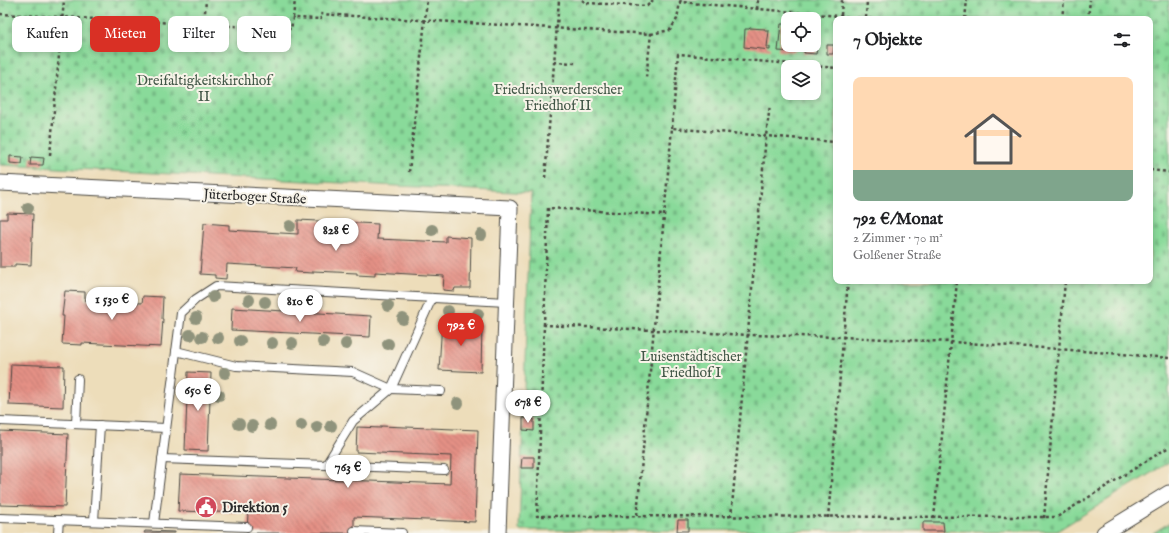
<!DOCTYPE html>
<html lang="de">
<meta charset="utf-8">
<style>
:root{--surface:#fff;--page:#f6f6f6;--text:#202124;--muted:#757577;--accent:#d93025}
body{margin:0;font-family:"IM FELL English",serif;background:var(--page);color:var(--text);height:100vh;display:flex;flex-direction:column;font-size:15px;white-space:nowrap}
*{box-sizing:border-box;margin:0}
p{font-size:13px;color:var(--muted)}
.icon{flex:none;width:22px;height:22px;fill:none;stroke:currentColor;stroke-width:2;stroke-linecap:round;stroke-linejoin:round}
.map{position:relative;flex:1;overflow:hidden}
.side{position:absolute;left:833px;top:16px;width:320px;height:268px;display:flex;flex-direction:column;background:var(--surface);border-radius:8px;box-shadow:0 2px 6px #0003}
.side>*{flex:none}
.hud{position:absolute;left:12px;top:16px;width:380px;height:36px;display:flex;gap:8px}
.controls{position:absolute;left:781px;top:12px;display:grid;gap:8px}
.controls a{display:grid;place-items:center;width:40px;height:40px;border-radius:8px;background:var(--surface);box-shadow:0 2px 6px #0003;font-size:20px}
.price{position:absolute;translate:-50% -34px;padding:0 9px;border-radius:14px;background:#fff;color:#222;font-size:13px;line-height:26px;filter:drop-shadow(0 1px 2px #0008)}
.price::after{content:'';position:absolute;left:50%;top:24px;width:12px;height:9px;margin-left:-6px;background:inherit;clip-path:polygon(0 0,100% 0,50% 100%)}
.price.current{background:var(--accent);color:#fff}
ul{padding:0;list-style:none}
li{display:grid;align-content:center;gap:8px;height:212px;padding:0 20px}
li span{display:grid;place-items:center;height:124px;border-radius:8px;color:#555}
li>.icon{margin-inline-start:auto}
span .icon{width:72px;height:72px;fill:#fffc;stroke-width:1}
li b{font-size:17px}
h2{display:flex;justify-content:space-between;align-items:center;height:48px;padding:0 20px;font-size:17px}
.tag{padding:0 14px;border-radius:8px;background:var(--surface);box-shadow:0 2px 6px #0003;font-size:14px;line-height:36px}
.tag.current{background:var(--accent);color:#fff}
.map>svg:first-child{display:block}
.cemetery{fill:url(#cemetery-stones);stroke:#5a8262;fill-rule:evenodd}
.garden{fill:url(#garden-dots);stroke:#5a8262}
.building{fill:url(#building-back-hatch)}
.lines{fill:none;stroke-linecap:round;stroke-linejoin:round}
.service-casing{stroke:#484640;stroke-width:10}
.minor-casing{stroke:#484640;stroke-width:17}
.path{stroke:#484640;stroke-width:2.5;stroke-dasharray:3 3;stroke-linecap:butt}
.service{stroke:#fff;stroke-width:8}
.minor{stroke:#fff;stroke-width:15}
.tree{fill:#8f937b}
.labels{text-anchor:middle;stroke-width:4;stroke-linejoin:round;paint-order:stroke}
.park-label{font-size:14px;fill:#425747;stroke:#f7f3e8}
.street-label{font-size:14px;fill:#2b2b2b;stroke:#f7f3e8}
.poi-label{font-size:14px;font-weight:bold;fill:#2b2b2b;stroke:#f7f3e8;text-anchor:start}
</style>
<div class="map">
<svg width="1169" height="533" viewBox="0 0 1169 533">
<defs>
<pattern id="cemetery-stones" width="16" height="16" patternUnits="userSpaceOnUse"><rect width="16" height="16" fill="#89da9a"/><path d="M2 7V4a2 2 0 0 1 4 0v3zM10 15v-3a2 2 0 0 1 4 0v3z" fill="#76bb85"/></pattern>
<pattern id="garden-dots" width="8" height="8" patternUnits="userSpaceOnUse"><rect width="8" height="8" fill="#89da9a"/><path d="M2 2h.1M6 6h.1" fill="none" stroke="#76bb85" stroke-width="1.8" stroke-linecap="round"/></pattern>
<pattern id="building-back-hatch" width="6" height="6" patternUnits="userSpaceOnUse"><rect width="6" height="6" fill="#e49085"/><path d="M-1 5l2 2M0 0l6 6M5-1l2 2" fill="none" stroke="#b9766d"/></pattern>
</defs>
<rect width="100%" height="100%" fill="#f7f3e8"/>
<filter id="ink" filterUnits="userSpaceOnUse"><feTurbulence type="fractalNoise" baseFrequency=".025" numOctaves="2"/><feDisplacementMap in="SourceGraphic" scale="8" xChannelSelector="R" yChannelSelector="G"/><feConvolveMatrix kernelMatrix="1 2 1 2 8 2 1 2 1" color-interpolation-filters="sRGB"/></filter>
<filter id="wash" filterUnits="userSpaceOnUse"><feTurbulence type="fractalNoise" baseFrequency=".012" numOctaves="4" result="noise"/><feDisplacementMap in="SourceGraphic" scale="16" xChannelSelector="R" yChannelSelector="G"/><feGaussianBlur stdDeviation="0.9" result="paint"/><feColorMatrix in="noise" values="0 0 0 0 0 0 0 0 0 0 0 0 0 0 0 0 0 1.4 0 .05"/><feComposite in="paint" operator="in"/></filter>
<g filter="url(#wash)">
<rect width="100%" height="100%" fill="#edddba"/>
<path class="cemetery" d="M 0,0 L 1169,0 L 1169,462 L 1057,531 L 519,530 L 531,193 L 0,165 ZM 788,19 L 814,19 L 814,45 L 788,45 ZM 836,19 L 1150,19 L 1150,281 L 836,281 ZM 788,67 L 814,67 L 814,93 L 788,93 Z"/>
<path class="garden" d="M 1169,523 L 1169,533 L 1153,533 Z"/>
<g id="blocks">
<g class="building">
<path d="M 781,24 L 788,24 L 788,45 L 796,45 L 795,52 L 778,51 Z"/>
<path d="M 750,28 L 765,29 L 765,31 L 769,31 L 767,47 L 770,47 L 770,50 L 744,47 L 745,29 L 749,29 Z"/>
<path d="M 814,42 L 818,42 L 816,54 L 804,53 L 805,45 L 814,45 Z"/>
<path d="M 827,45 L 834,45 L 833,54 L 827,54 Z"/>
<path d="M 10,156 L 23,157 L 22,164 L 10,163 Z"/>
<path d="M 31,157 L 44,158 L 43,165 L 30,165 Z"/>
<path d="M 7,213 L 33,214 L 31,265 L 15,264 L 15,267 L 0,267 L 0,219 L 7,219 Z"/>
<path d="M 298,220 L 378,224 L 377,239 L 446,242 L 446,236 L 471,238 L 470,288 L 455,288 L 454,291 L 443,290 L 444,276 L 375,272 L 375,276 L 357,275 L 357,273 L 313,271 L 313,273 L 295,272 L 296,268 L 227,264 L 226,279 L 215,278 L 215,275 L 200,274 L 204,223 L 229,225 L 229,230 L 298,234 Z"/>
<path d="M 65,291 L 85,292 L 85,300 L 142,303 L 143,296 L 163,297 L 162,319 L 163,319 L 161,347 L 82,343 L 82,345 L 62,344 L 64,316 L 62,316 Z"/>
<path d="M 232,308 L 371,316 L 370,337 L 231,330 Z"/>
<path d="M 442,321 L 482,324 L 481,372 L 439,370 Z"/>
<path d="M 11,364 L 64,366 L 63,407 L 9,405 Z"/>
<path d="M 188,372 L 211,373 L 208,451 L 185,450 Z"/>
<path d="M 523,418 L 534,419 L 534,431 L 523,430 Z"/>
<path d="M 381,426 L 478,430 L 475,522 L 354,517 L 354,533 L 247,533 L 248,513 L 178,511 L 180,474 L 450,484 L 451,456 L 356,452 L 357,427 L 381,428 Z"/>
<path d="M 0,431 L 68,434 L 65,507 L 0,505 Z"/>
<path d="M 522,457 L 534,457 L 534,468 L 521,468 Z"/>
<path d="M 678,520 L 688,520 L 688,531 L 677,531 Z"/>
<path d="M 923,522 L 943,522 L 944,531 L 923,531 Z"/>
<path d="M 145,531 L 175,532 L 175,533 L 144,533 Z"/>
</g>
</g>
</g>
<g filter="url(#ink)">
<use href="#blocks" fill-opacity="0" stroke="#484640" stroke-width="1"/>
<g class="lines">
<g class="service-casing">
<g id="service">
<path d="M 176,351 L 236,366 L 353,372 L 391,389 L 441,391"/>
<path d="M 0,421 L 166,428"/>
<path d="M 76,424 L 78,379"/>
<path d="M 162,459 L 326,465 L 353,421 L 391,389 L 432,298"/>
<path d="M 326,465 L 444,470"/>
<path d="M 0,518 L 247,527"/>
<path d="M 94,521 L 100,425"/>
<path d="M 154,523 L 181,313 L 196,299 L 216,286 L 506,302"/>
<path d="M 354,531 L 402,533"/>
<path d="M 58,533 L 59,520"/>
</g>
</g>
<g class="minor-casing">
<g id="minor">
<path d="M 0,183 L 510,208 L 498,533"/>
<path d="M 1104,533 L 1169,493"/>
</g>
</g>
<g class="path">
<path d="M 582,0 L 586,3 L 647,6 L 653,0"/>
<path d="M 681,0 L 680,2 L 872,19"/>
<path d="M 757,9 L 758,0"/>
<path d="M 0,14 L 291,29 L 293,18 L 321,19 L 320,14 L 651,34 L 646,78"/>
<path d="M 841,15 L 842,0"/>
<path d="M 293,18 L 295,0"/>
<path d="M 866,18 L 867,0"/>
<path d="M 965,19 L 967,0"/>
<path d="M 1062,19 L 1064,0"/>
<path d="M 1088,19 L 1090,0"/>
<path d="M 204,24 L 206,0"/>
<path d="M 651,34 L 670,30 L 677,19 L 680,2"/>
<path d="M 554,62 L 575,63"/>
<path d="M 672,128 L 678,54 L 836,68"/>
<path d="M 50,155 L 64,0"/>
<path d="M 1150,170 L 1169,172"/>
<path d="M 409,172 L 427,0"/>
<path d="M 545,178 L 559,0"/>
<path d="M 544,325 L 548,208 L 664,215"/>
<path d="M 1169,358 L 1059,349 L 951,342 L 843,337 L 748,335 L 653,330 L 544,325 L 537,516 L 1057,517 L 1169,447"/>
<path d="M 637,515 L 672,128 L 836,142"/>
<path d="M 731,517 L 766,136 L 770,105"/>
<path d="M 828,518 L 848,281"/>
<path d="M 934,518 L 957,281"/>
<path d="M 1044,518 L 1065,281"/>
</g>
<use href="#service" class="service"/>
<use href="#minor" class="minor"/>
</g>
<g class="tree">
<circle cx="28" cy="208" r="6"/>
<circle cx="290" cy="226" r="6"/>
<circle cx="432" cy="230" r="6"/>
<circle cx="481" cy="235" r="6"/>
<circle cx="213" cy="297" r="6"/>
<circle cx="249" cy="300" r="6"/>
<circle cx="265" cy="302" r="6"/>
<circle cx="303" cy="303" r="6"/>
<circle cx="388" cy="306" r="6"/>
<circle cx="448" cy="311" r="6"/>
<circle cx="478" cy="314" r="6"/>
<circle cx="196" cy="318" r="6"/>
<circle cx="403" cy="319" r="6"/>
<circle cx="190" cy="335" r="6"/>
<circle cx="202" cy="337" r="6"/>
<circle cx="218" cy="338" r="6"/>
<circle cx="240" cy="341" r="6"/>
<circle cx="323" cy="342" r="6"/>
<circle cx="272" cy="343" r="6"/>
<circle cx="292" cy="343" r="6"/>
<circle cx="346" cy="344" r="6"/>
<circle cx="388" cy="344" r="6"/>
<circle cx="225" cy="373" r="6"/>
<circle cx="219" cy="395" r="6"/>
<circle cx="458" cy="403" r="6"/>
<circle cx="239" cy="424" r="6"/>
<circle cx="270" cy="425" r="6"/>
<circle cx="301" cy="425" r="6"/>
<circle cx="252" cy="426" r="6"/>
<circle cx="331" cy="426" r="6"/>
<circle cx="317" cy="427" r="6"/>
</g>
</g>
<defs>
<g id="civic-disc" transform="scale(1.15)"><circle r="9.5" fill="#d1495b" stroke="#f7f3e8"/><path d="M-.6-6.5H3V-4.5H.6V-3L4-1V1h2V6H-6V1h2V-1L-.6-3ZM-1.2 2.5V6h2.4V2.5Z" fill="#fff"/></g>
</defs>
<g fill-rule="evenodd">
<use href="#civic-disc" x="206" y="507"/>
</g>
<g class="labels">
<g class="park-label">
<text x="204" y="85">Dreifaltigkeitskirchhof<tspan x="204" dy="16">II</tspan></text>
<text x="558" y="94">Friedrichswerderscher<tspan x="558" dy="16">Friedhof II</tspan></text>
<text x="691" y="361">Luisenstädtischer<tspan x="691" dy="16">Friedhof I</tspan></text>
</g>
<g class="street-label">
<text transform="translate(255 196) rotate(3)" y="5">Jüterboger Straße</text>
</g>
<g class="poi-label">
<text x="222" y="512">Direktion 5</text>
</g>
</g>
</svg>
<div class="controls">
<a><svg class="icon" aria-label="locate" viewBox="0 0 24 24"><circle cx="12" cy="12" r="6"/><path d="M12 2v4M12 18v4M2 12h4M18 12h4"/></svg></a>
<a><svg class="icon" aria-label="layers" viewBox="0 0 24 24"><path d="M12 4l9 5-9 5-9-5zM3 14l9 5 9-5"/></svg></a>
</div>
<b class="price" style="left:336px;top:252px">828 €</b>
<b class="price" style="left:112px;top:321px">1 530 €</b>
<b class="price" style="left:300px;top:323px">810 €</b>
<b class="price current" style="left:461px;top:347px">792 €</b>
<b class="price" style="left:198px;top:412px">650 €</b>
<b class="price" style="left:528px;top:424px">678 €</b>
<b class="price" style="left:348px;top:489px">763 €</b>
<div class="hud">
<a class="tag">Kaufen</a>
<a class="tag current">Mieten</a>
<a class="tag">Filter</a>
<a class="tag">Neu</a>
</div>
<section class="side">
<h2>7 Objekte<svg class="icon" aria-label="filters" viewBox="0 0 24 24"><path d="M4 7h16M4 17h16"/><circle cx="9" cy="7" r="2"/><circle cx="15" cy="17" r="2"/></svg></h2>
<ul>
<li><span style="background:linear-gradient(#ffd9b3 75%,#7fa58c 0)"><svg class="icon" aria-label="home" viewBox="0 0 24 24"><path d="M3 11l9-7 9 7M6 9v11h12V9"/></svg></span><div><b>792 €/Monat</b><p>2 Zimmer · 70 m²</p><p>Golßener Straße</p></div></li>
</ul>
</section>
</div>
